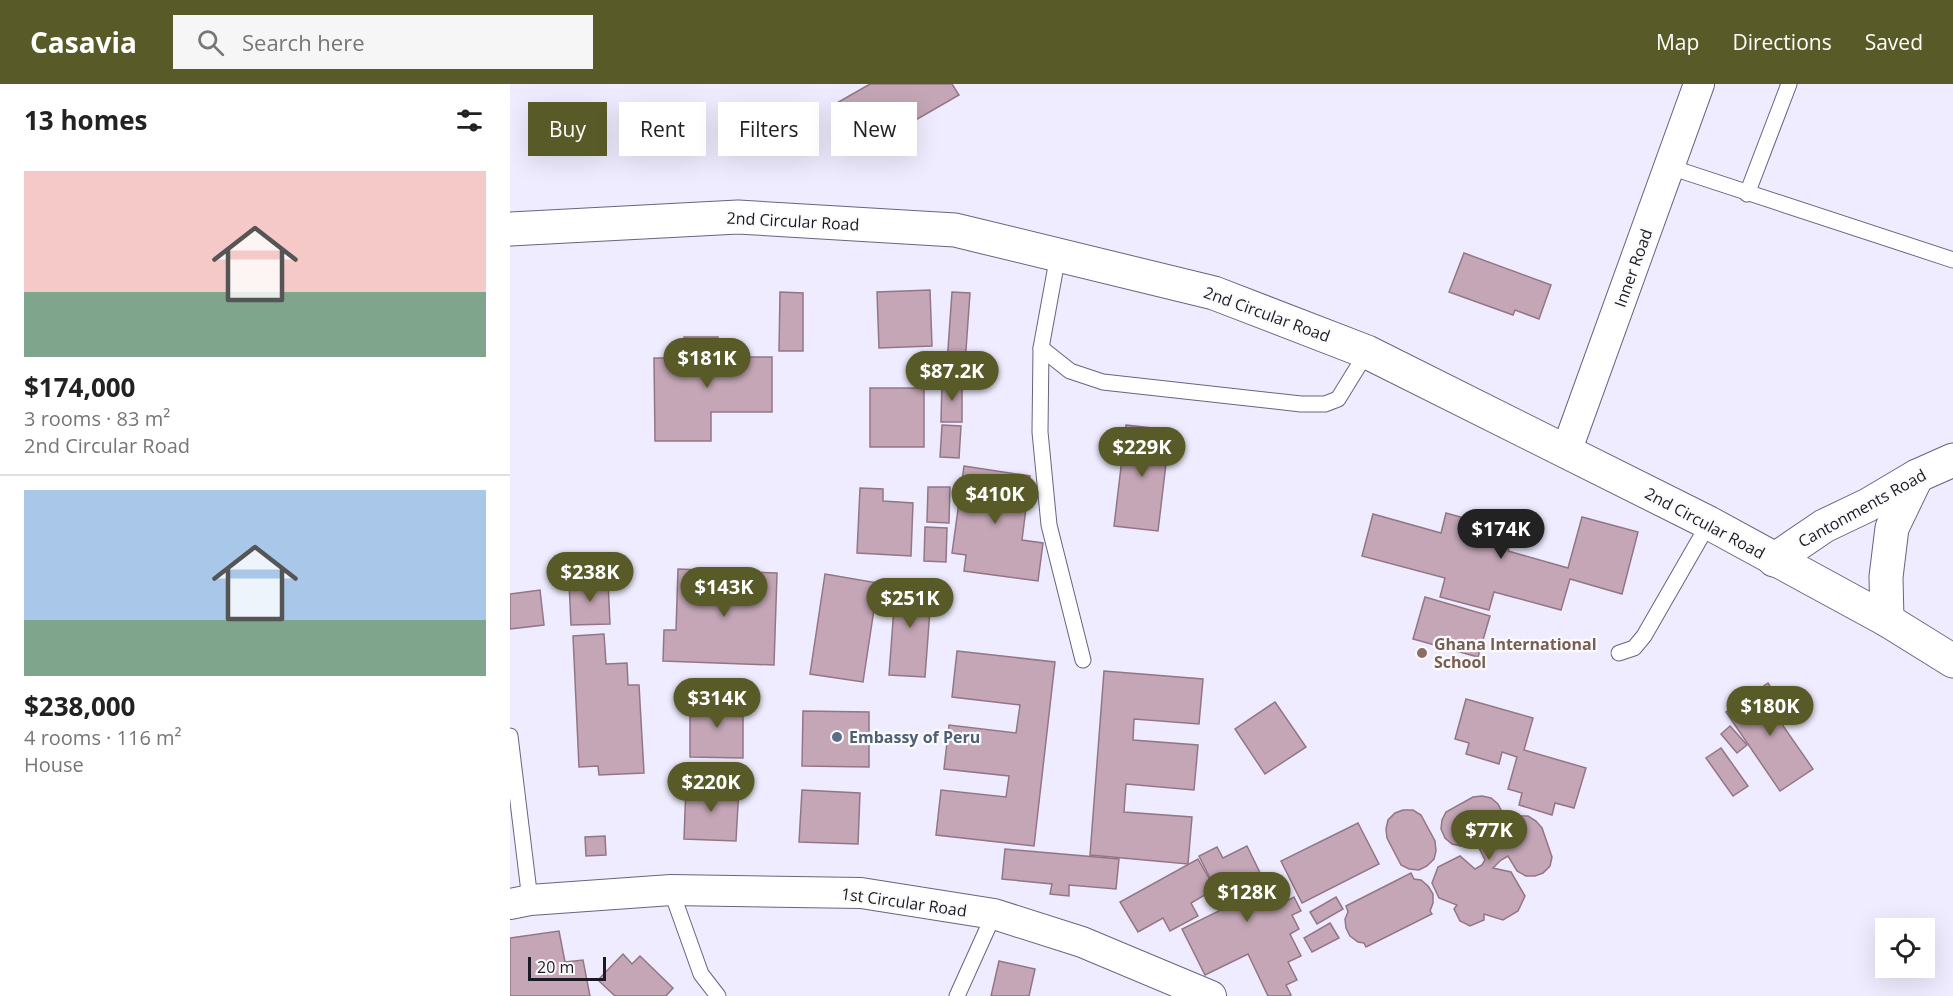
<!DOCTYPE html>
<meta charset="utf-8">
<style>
:root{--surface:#fff;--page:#f6f6f6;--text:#222;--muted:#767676;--line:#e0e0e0;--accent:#585a27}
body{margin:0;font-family:"Open Sans",sans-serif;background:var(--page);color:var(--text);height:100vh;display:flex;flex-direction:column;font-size:22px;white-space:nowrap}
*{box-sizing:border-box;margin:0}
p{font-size:20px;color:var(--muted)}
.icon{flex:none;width:33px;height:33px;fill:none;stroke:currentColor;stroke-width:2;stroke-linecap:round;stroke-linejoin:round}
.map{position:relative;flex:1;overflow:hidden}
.side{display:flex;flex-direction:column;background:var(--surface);width:510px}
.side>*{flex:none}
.hud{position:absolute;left:18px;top:18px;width:570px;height:54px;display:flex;gap:12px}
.controls{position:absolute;left:1365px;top:834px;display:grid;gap:12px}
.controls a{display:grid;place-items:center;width:60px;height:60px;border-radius:0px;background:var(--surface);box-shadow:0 6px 24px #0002;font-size:30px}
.scale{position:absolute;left:18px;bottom:15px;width:78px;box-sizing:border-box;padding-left:6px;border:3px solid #1b1924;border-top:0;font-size:16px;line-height:21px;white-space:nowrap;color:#1b1924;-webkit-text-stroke:4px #fbfbfb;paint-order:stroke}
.price{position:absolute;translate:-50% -51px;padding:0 14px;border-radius:21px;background:var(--accent);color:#fff;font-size:20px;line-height:39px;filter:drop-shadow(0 2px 3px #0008)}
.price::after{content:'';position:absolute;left:50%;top:36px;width:18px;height:14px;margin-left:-9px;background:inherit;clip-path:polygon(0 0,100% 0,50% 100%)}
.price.current{background:#222;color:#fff}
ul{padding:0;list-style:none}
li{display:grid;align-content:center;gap:12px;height:318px;padding:0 24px}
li+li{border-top:2px solid var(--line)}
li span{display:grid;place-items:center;height:186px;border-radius:0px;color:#555}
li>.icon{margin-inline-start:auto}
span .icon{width:108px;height:108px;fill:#fffc;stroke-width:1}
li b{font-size:26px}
h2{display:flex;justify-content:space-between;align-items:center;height:72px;padding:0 24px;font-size:26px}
.chip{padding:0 21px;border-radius:0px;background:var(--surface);box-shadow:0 6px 24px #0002;font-size:21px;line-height:54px}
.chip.current{background:var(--accent);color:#fff}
header{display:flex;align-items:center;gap:36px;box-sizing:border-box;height:84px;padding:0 30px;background:var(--accent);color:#fff}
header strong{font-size:28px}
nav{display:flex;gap:33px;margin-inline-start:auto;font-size:21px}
.search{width:420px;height:54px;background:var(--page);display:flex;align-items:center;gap:15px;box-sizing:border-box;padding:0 21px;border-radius:0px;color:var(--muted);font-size:22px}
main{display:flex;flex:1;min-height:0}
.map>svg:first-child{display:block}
.building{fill:#c4a6b6;stroke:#937686;stroke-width:1.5}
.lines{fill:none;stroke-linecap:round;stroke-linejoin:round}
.lane-casing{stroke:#68647f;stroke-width:17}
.street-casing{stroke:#68647f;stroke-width:32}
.secondary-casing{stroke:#68647f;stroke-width:35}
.lane{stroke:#fff;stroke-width:15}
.street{stroke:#fff;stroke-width:30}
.secondary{stroke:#fff;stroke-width:33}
.education-dot{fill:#8d6e63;stroke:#fbfbfb;stroke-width:2}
.service-dot{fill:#5c6f8a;stroke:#fbfbfb;stroke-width:2}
.labels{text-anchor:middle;stroke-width:4.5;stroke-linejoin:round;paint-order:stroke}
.street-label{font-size:16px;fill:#1b1924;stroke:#fbfbfb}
.education-label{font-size:16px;font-weight:bold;fill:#785e54;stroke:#fbfbfb;text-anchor:start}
.service-label{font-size:16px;font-weight:bold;fill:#4e5e75;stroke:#fbfbfb;text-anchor:start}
</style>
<header>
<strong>Casavia</strong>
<div class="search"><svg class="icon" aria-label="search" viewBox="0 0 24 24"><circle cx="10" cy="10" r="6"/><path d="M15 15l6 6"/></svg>Search here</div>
<nav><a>Map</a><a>Directions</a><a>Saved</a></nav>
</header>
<main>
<section class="side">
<h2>13 homes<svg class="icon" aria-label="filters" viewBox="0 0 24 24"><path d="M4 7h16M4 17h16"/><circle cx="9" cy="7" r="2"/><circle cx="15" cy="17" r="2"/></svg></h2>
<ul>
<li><span style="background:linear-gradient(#f6c9c9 65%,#7fa58c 0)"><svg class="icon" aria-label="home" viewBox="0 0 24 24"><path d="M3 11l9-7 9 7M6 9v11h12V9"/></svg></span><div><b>$174,000</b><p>3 rooms · 83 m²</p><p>2nd Circular Road</p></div></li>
<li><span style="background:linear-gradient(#a9c7e8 70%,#7fa58c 0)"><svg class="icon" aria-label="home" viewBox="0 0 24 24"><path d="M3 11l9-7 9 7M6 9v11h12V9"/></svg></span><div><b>$238,000</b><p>4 rooms · 116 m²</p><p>House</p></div></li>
</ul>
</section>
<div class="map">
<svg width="1443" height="912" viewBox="0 0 1443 912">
<rect width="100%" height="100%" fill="#eeecfe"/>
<g class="building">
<path d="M 360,0 L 442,0 L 449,11 L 352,67 L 325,20 Z"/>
<path d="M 954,169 L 1041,201 L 1029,235 L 1005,226 L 1003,231 L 939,208 Z"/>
<path d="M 420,206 L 422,262 L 369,264 L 367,208 Z"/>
<path d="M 270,208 L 293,209 L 293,267 L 269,267 Z"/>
<path d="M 442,208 L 460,209 L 455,280 L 437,279 Z"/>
<path d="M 174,253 L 208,253 L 208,273 L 262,273 L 262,328 L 201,328 L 201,357 L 145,357 L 144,274 L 174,274 Z"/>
<path d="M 432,297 L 452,298 L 452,338 L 431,338 Z"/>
<rect x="360" y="304" width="54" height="59"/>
<path d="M 432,341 L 451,342 L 449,374 L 430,373 Z"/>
<path d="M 616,341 L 660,346 L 648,447 L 604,442 Z"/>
<path d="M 454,382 L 520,392 L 512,456 L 533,459 L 528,497 L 454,487 L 456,471 L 442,469 Z"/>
<path d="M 418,403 L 440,403 L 439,439 L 417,438 Z"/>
<path d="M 350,404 L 373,405 L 373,417 L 403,419 L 401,472 L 347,469 Z"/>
<path d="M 936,429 L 1004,448 L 998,467 L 1058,484 L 1072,433 L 1128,448 L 1112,510 L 1060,495 L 1051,526 L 984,508 L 979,526 L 930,513 L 935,494 L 852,472 L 863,430 L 931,449 Z"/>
<path d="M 415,443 L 437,444 L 436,478 L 414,477 Z"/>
<path d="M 168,485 L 267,489 L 264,581 L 153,577 L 154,546 L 166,546 Z"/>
<path d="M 315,490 L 368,499 L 353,598 L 300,590 Z"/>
<path d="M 98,496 L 100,540 L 61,541 L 59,498 Z"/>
<path d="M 386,496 L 422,499 L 415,593 L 379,591 Z"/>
<path d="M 30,506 L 34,541 L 0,545 L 0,510 Z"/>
<path d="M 915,513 L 980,532 L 968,573 L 903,555 Z"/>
<path d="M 94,550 L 96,580 L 117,579 L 118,601 L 129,601 L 134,689 L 89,691 L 88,682 L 69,683 L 63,552 Z"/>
<path d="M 447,567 L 545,578 L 524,762 L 426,751 L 431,706 L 496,713 L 499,692 L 434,685 L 439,641 L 506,649 L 510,621 L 442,613 Z"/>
<path d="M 594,587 L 693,595 L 689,640 L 624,635 L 623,656 L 688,661 L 684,706 L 616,700 L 614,728 L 682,733 L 678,780 L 580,771 Z"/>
<path d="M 1258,599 L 1276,627 L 1267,633 L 1303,685 L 1270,707 L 1216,628 Z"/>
<path d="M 956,615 L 1023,634 L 1014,666 L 1076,684 L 1064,724 L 1045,719 L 1042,731 L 1009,721 L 1012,709 L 998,705 L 1007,673 L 992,668 L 989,680 L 956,670 L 959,659 L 945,655 Z"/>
<path d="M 180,617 L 233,617 L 233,674 L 180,673 Z"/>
<path d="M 765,618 L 796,663 L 755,690 L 725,645 Z"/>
<path d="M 293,627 L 359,628 L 359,683 L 292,682 Z"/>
<path d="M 1220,642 L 1237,661 L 1227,669 L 1211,650 Z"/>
<path d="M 1211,664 L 1238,702 L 1223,712 L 1196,674 Z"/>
<path d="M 176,701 L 229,703 L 226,757 L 174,755 Z"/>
<path d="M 292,706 L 350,709 L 348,760 L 289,758 Z"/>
<path d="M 972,712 L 981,714 L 988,720 L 992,728 L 991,738 L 987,746 L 977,752 L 986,765 L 994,761 L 992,751 L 994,742 L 1000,735 L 1009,732 L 1018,732 L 1026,737 L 1032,744 L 1042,773 L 1040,782 L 1033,789 L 1025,792 L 1016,792 L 1007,787 L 998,772 L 991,776 L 983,784 L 1001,788 L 1015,812 L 1008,827 L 993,836 L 974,830 L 974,836 L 960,842 L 950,837 L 944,825 L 947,821 L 929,814 L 922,799 L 928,783 L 950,772 L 965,785 L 972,781 L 975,776 L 966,758 L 951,762 L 942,760 L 935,754 L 931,745 L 932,736 L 936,728 L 963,713 Z"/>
<path d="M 893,726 L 903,726 L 911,731 L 925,757 L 926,767 L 924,775 L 917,782 L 909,786 L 899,785 L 891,781 L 877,754 L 876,745 L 878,736 L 885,729 Z"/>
<path d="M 848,739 L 869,780 L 792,819 L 771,777 Z"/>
<path d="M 95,752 L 96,771 L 76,772 L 75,753 Z"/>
<path d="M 737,762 L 756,801 L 765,797 L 775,818 L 784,813 L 791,827 L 782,831 L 789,845 L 780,850 L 791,872 L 778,878 L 787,896 L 776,901 L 781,911 L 779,912 L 758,912 L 738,870 L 695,891 L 672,845 L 715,824 L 689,772 L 707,763 L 713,774 Z"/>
<path d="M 495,765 L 609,775 L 606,805 L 559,801 L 559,812 L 540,810 L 542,800 L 492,795 Z"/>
<path d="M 688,775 L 705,805 L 681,819 L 688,832 L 660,847 L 653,834 L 628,848 L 610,818 Z"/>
<path d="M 901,789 L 904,795 L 911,796 L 918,802 L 923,810 L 923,819 L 920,827 L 922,830 L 856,863 L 854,859 L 848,858 L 840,852 L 836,844 L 835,835 L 838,828 L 836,822 Z"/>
<path d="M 826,813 L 833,825 L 807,840 L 800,828 Z"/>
<path d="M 820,839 L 829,854 L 802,868 L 794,854 Z"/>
<path d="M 49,847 L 55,878 L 73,876 L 80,912 L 0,912 L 0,854 Z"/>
<path d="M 113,870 L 122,880 L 130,872 L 163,904 L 156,912 L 105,912 L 88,896 Z"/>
<path d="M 489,877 L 525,885 L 519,912 L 481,912 Z"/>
</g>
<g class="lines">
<g class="lane-casing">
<g id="lane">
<path d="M 1160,83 L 1443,176"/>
<path d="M 1237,110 L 1279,0"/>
<path d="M 548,171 L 531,264 L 530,348 L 539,441 L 573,576"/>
<path d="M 531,264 L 560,287 L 593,298 L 791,320 L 815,320 L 828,315 L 857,268"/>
<path d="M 1109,569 L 1124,564 L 1134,552 L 1199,439"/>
<path d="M 0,652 L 20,816"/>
<path d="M 161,806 L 191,890 L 208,912"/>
<path d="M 447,912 L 484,830"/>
</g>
</g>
<g class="street-casing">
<g id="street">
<path d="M 1056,368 L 1189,0"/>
<path d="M 0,820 L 20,816 L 161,806 L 351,809 L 484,830 L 572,858 L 701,912"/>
</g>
</g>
<g class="secondary-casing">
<g id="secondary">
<path d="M 0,145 L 228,133 L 445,146 L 704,209 L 857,268 L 1199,439 L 1377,536 L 1443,577"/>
<path d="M 1264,476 L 1314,442 L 1358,421 L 1407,392 L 1443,376"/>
<path d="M 1377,536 L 1376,493 L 1382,444 L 1407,392"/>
</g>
</g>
<use href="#lane" class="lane"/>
<use href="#street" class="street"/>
<use href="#secondary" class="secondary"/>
</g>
<circle class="education-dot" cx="912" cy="569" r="6"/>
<circle class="service-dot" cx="327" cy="653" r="6"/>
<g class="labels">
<g class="street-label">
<text transform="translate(283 137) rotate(3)" y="6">2nd Circular Road</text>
<text transform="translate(1123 184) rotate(-70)" y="6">Inner Road</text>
<text transform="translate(757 230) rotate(20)" y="6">2nd Circular Road</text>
<text transform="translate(1352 424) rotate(-29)" y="6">Cantonments Road</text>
<text transform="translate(1195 439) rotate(28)" y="6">2nd Circular Road</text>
<text transform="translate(394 818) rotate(8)" y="6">1st Circular Road</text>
</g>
<g class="education-label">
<text x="924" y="566">Ghana International<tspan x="924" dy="18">School</tspan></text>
</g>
<g class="service-label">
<text x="339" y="659">Embassy of Peru</text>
</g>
</g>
</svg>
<div class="controls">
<a><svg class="icon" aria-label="locate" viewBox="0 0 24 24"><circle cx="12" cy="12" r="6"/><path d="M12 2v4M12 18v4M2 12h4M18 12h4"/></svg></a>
</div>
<div class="scale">20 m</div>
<b class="price" style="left:197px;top:305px">$181K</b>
<b class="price" style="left:442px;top:318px">$87.2K</b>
<b class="price" style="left:632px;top:394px">$229K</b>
<b class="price" style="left:485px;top:441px">$410K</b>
<b class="price current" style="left:991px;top:476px">$174K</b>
<b class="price" style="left:80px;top:519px">$238K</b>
<b class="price" style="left:214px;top:534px">$143K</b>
<b class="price" style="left:400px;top:545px">$251K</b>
<b class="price" style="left:207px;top:645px">$314K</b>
<b class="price" style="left:1260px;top:653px">$180K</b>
<b class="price" style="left:201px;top:729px">$220K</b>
<b class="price" style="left:979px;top:777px">$77K</b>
<b class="price" style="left:737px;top:839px">$128K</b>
<div class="hud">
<a class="chip current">Buy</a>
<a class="chip">Rent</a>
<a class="chip">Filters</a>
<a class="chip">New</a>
</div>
</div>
</main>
